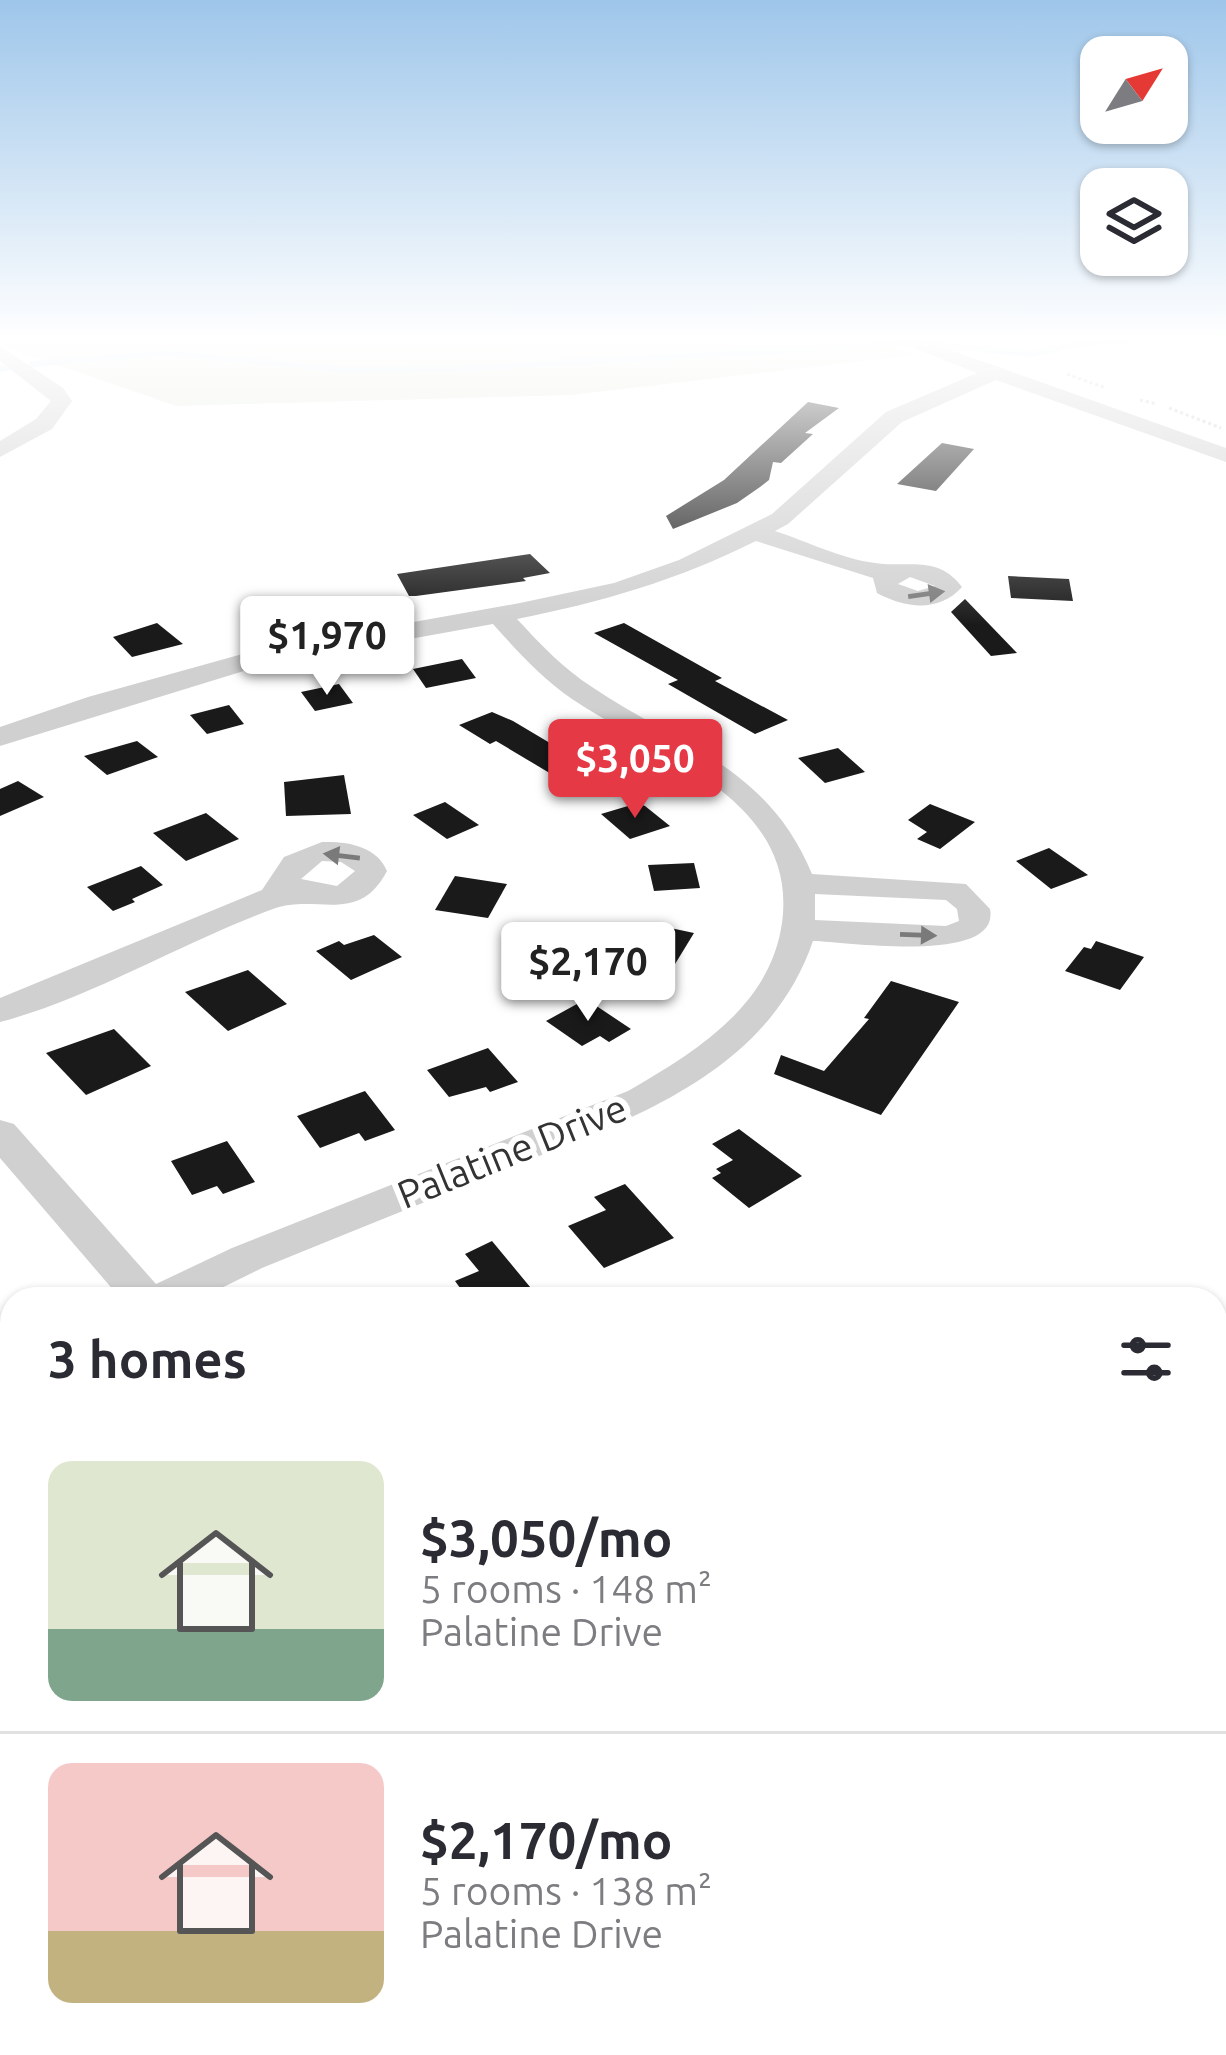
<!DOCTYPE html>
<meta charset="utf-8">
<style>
:root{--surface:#fff;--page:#f2f2f3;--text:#2b2b33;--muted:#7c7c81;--line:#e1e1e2;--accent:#e63946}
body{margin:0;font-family:Ubuntu,sans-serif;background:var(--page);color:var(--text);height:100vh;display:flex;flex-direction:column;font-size:45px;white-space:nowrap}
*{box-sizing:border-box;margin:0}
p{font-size:39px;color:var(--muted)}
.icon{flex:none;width:66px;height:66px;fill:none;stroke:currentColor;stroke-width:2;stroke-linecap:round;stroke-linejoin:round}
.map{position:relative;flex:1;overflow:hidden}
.side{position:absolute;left:0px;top:1287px;width:1227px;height:768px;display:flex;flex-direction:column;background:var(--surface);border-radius:36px 36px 0 0;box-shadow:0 3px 9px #0004}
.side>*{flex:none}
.needle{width:78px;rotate:53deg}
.fabs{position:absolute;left:1080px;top:36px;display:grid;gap:24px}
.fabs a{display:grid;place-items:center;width:108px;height:108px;border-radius:24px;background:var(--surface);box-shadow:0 3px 9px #0004;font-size:60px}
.price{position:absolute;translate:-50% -102px;padding:0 27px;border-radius:12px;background:#fff;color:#222;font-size:39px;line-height:78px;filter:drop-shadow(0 3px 6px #0008)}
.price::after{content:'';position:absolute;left:50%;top:72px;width:36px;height:27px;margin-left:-18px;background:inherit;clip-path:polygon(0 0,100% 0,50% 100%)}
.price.active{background:var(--accent);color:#fff}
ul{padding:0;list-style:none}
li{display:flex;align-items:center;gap:36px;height:300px;padding:0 48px}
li+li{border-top:3px solid var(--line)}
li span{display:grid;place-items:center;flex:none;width:336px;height:240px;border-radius:24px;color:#555}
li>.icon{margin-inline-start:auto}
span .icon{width:144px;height:144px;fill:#fffc;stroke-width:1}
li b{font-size:51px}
h2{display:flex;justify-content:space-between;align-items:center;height:144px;padding:0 48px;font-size:51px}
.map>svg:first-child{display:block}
.green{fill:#e6ecdf}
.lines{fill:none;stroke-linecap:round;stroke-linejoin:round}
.stream{stroke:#cfe2ee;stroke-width:6}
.building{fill:#1a1a1a}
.path{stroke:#cdcdcd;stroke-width:3;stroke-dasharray:3 3;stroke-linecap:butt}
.minor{fill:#d0d0d0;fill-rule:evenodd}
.oneway{fill:#7a7a7a}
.labels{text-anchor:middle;stroke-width:12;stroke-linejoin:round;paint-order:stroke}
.street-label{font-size:39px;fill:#333;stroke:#fff}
</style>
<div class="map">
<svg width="1226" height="2055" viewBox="0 0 1226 2055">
<rect width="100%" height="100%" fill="#fff"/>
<path class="green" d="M 20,337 L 866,337 L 915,355 L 571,395 L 176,406 L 0,345 Z"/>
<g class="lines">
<g class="stream">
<path d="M 931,344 L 1030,354 L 1085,343 L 1199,337"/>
<path d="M 32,364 L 166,353 L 344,370 L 454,369 L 900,344"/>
<path d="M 0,369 L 7,368"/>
</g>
</g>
<g class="building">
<path d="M 808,402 L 839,408 L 805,433 L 813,434 L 781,463 L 773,462 L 769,480 L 760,487 L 737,503 L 673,529 L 666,516 L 724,480 Z"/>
<path d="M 942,443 L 974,449 L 936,491 L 897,484 Z"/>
<path d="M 530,554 L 550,573 L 523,578 L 526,581 L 416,596 L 409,596 L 397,574 Z"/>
<path d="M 1008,576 L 1069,579 L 1073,601 L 1011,598 Z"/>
<path d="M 965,599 L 1017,653 L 991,656 L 951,612 Z"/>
<path d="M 157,623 L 183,644 L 132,657 L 113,637 Z"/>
<path d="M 624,623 L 722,678 L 715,681 L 788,720 L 755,734 L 668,684 L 678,680 L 594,633 Z"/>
<path d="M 462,659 L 476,678 L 426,688 L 413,669 Z"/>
<path d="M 339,684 L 353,703 L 315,711 L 301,692 Z"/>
<path d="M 229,705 L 244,724 L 207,734 L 190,715 Z"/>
<path d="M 492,712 L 513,721 L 602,774 L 573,787 L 496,741 L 490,744 L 459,725 Z"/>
<path d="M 137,741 L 158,757 L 107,775 L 84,756 Z"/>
<path d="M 838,748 L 865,772 L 825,783 L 798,758 Z"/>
<path d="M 344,775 L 351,814 L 286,816 L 284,782 Z"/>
<path d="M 18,781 L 44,797 L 0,816 L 0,789 Z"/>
<path d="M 445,802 L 479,825 L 447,839 L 413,815 Z"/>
<path d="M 638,803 L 645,806 L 670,826 L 630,839 L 601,814 Z"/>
<path d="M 930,804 L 975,822 L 940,849 L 917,839 L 927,832 L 908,820 Z"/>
<path d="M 206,813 L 239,839 L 186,861 L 153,833 Z"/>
<path d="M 1049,848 L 1088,875 L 1051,889 L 1016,861 Z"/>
<path d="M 694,863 L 700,888 L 654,891 L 648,865 Z"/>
<path d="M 141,866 L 163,885 L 132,899 L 135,902 L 113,911 L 87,887 Z"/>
<path d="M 455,876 L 507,884 L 488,918 L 435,910 Z"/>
<path d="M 647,923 L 694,933 L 672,969 L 624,958 Z"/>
<path d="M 374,935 L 402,957 L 351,980 L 316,951 L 339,941 L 344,945 Z"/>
<path d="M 1096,941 L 1144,957 L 1120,990 L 1065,971 L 1084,947 L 1091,949 Z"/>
<path d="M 248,970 L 287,1004 L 228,1031 L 185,992 Z"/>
<path d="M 891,981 L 959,1002 L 881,1115 L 774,1074 L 781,1055 L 824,1071 L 869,1019 L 864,1018 Z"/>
<path d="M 586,999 L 631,1029 L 609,1042 L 600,1036 L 582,1046 L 546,1021 Z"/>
<path d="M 114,1029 L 151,1066 L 86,1095 L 46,1053 Z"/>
<path d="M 488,1048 L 518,1082 L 490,1092 L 486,1087 L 449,1097 L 427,1070 Z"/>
<path d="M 365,1091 L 395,1130 L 365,1141 L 359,1133 L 320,1148 L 297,1116 Z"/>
<path d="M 739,1129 L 802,1176 L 749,1208 L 712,1178 L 721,1173 L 716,1169 L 733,1160 L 712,1144 Z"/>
<path d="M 227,1141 L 255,1182 L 223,1194 L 217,1186 L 192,1195 L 171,1161 Z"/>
<path d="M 625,1184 L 674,1238 L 604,1268 L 568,1226 L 606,1210 L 594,1197 Z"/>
<path d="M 492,1241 L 540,1299 L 468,1299 L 455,1281 L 479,1271 L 465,1254 Z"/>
</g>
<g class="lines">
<g class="path">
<path d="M 1067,374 L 1106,388"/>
<path d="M 1140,400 L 1157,404"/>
<path d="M 1169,408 L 1221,428"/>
</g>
<g class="minor">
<path d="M 886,337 L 914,337 L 1226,448 L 1226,462 L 996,380 L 902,422 L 788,524 L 775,531 C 806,541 842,559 875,563 C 909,568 938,555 962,587 C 939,613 905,608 877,593 L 873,578 L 756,541 C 678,580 602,602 517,619 C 540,644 564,669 592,687 C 681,747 767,766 812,874 L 966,884 L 990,909 C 1001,965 849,942 813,941 C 765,1081 616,1124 492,1175 C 415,1206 338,1237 262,1268 L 199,1299 L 121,1299 L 0,1158 L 0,1120 L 14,1124 L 156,1284 L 232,1248 L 628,1091 C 695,1052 770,1007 782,923 C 799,798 654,755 572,699 C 542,678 517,651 493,624 L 260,666 L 0,746 L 0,727 L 88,697 L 257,650 L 520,603 L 614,583 L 679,560 L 772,514 L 886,412 L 977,373 ZM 910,577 L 935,586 L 918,591 L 898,584 ZM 815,894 L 946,900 L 957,909 L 959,921 L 946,926 L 815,920 Z"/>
<path d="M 0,346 L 63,388 L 72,401 L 52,429 L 0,457 L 0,441 L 36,419 L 51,401 L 0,361 Z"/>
<path d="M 322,842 C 347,841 377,846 387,871 C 358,926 317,893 273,909 C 185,941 89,999 0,1022 L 0,998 L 262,890 L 284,857 ZM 322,861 L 341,862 L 355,871 L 337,886 L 301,879 Z"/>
<path d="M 12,1362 L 12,1399 L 0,1403 L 0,1366 Z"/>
</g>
</g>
<defs><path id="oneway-solid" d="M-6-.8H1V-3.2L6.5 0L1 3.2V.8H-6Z" transform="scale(3)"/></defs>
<g class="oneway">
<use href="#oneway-solid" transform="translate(926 594) rotate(-8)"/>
<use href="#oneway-solid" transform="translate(342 856) rotate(-173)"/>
<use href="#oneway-solid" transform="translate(918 935) rotate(2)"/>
</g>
<linearGradient id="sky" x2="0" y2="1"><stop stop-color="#9ec6ea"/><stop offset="0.54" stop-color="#fff"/><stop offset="1" stop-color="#fff" stop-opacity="0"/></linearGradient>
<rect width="1226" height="625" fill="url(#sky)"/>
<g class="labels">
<g class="street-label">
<text transform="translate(512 1151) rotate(-22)" y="14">Palatine Drive</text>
</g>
</g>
</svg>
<div class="fabs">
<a><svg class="needle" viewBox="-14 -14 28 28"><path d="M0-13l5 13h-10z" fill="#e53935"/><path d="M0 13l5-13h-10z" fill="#7c7c81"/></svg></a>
<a><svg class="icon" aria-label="layers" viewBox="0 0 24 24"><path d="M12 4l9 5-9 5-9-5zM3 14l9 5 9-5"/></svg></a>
</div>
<b class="price" style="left:327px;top:698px">$1,970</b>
<b class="price active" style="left:635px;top:821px">$3,050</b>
<b class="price" style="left:588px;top:1024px">$2,170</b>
<section class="side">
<h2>3 homes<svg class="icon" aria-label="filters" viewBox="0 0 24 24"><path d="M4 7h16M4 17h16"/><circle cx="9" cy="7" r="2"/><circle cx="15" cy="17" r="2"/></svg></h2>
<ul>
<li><span style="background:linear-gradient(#dfe7d0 70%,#7fa58c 0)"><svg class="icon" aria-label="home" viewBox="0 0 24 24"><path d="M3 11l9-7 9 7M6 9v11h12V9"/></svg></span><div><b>$3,050/mo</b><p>5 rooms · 148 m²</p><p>Palatine Drive</p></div></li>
<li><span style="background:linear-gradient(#f6c9c9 70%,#c2b280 0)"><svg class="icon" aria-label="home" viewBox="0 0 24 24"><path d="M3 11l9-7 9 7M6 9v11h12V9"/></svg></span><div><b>$2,170/mo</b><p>5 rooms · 138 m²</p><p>Palatine Drive</p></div></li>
</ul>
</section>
</div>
